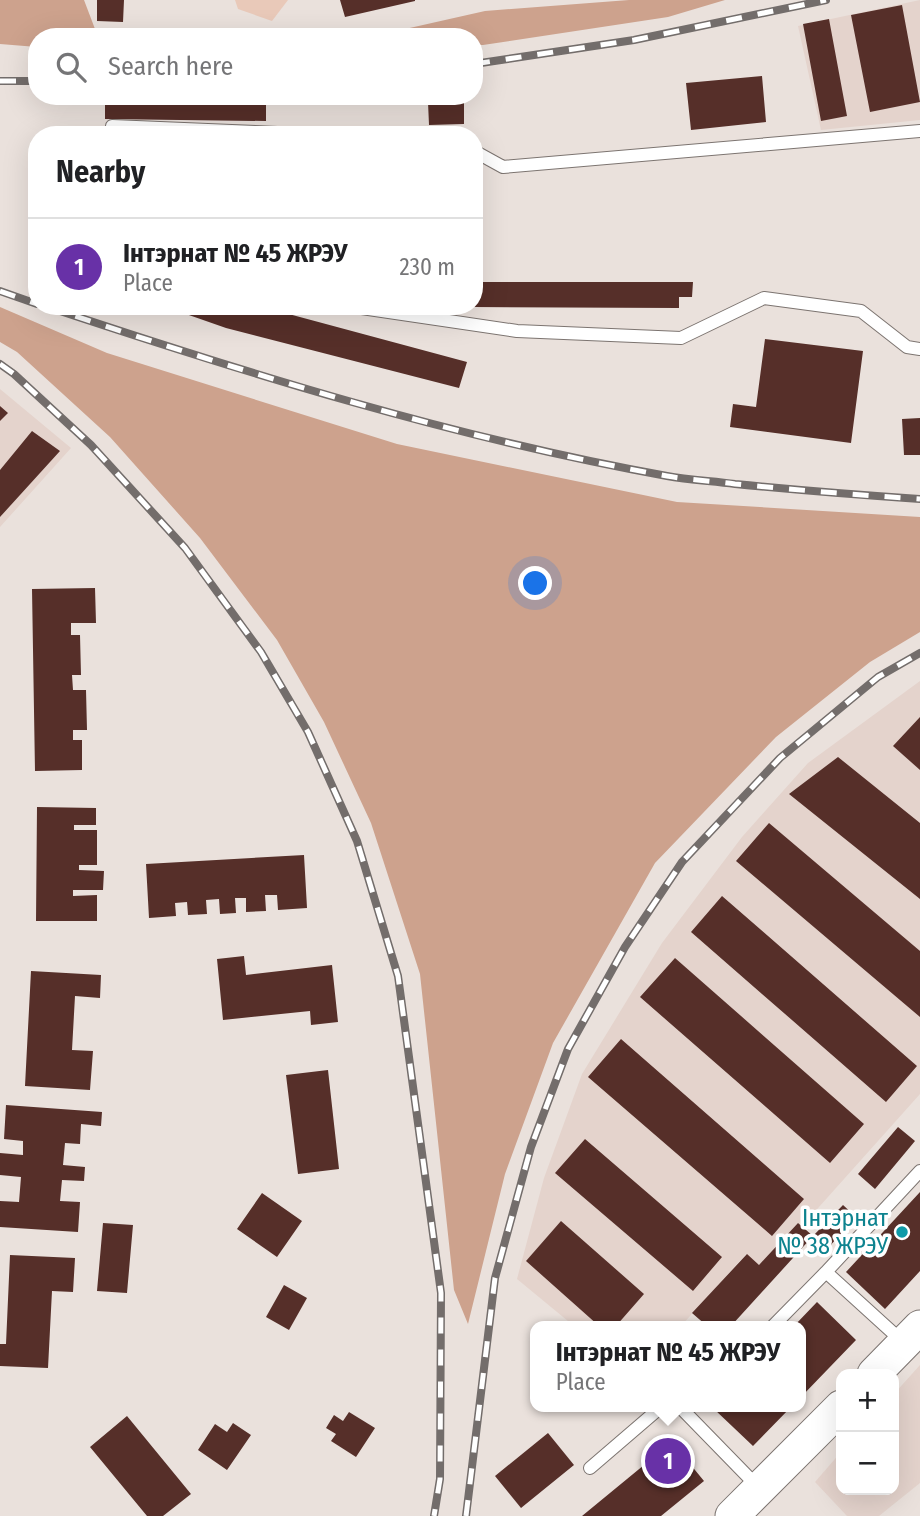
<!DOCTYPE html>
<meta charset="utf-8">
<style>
body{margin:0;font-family:"Fira Sans Condensed",sans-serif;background:#f2f2f2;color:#202124}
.controls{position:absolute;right:21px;bottom:21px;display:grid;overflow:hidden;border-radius:14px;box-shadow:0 7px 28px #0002}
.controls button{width:63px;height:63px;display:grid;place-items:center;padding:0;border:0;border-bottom:2px solid #e0e0e0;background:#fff;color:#202124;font:35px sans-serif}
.you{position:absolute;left:536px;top:584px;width:24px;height:24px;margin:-18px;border:5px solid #fff;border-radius:50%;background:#1a73e8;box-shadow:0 0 0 10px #1a73e833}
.badge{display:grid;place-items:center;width:46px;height:46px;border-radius:50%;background:#6831a7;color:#fff;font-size:23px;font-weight:700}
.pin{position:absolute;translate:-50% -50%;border:4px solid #fff;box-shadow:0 2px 7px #0006}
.popup{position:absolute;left:530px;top:1321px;width:276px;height:91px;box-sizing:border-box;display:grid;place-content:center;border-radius:14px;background:#fff;filter:drop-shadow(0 2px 5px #0005);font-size:23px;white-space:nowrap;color:#757577}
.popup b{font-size:26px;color:#202124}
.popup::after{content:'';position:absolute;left:50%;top:100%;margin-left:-14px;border:14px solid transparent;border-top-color:#fff}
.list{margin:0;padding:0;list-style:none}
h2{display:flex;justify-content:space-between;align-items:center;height:91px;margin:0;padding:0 28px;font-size:30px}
h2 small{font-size:23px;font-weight:400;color:#757577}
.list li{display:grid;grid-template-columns:46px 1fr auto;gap:21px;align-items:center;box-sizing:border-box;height:98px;padding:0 28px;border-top:2px solid #e0e0e0}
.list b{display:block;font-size:26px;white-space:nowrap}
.list p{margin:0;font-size:23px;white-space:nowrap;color:#757577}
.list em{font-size:23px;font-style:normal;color:#757577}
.icon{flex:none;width:38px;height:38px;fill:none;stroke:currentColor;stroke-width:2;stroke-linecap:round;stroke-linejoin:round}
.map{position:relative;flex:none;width:920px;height:1516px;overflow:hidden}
.search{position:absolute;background:#fff;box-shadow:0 7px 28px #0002;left:28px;top:28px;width:455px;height:77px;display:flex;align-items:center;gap:18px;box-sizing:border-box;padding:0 24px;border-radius:28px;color:#757577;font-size:26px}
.panel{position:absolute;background:#fff;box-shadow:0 7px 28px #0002;left:28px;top:126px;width:455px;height:189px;border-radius:28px}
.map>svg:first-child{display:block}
</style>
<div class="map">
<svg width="920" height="1516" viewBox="0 0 920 1516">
<rect width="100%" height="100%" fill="#eae1dc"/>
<!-- built -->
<path fill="#e4d3cc" d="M920,0v120l-99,10 -23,-104z
M0,389l71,59 -71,79z
M920,681v413l-118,132 -4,-3 -39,42 -13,-11 -65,72h-107l-57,-47 27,-101 38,-104 80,-131 80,-106 66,-74z
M920,1365v118l-41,33h-32l-32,-34 26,-30v38h53v-96z"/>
<!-- green -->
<path fill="#e9c9b9" d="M235,0h53l-16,21 -34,-12z"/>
<!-- forest -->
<path fill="#cda28d" d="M0,0h84l11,29 111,7 177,-2 102,-23 144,-11h96l-57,17 -185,28h-9v-8h-437v10l-37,-3z
M0,307l107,46 290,91 280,58 243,15v115l-50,30 -94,75 -121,126 -102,180 -48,131 -37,150 -14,-34 -34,-316 -49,-151 -47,-101 -47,-82 -77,-102 -90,-101 -93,-85 -17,-10z"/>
<!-- building -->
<path fill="#562f29" d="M97,0h27l-1,22 -26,-1z
M340,0h75v1l-70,16z
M902,5l18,97 -50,10 -19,-97z
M829,19l18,97 -26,5 -18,-97z
M762,76l4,46 -75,8 -5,-47z
M441,96h23v28l-35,1 -1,-23h13z
M266,97v24l-161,-2v-21z
M474,266l9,1 -2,15h212l-1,15h-13v11l-205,-1z
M259,306l208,56 -8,26 -233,-60 -60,-21z
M765,339l98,12 -12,92 -121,-16 3,-23 23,3z
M0,406l8,7 -8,8z
M920,418v37h-16l-2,-36z
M32,431l28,20 -60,66v-47z
M95,588l1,35h-25v12h9l1,40h-9l1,15h13l1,40h-14v10h9v30l-47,1 -3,-182z
M920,717v53l-27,-24z
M838,757l82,66v76l-131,-105z
M37,807l59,1v17h-22v5h23v35h-18v5l25,1 -1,19h-30v6l24,-1v26h-61z
M769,823l151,128v66l-184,-156z
M304,855l3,53 -29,2 -1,-15h-12l1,16 -20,1v-14h-11l1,15 -16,1 -1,-15 -13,1 1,14 -19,1 -1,-13 -12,1 1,13 -27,2 -3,-54z
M722,896l195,170 -31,36 -195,-170z
M244,956l2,19 86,-10 6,57 -27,3 -1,-14 -87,9 -6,-61z
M675,958l189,166 -34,39 -190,-166z
M31,971l70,4 -1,23 -25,-2 -3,54 21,1 -3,39 -65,-4z
M621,1039l183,160 -32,37 -184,-159z
M328,1070l11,99 -41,5 -12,-99z
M6,1105l96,7 -1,14 -20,-2 -1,20 -15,-1 -2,22 22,2 -1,14 -22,-1 -2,21 20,1 -2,30 -78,-5v-26l19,1 2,-25 -21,-2v-22l23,2v-14l-19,-2z
M898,1127l17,14 -40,48 -17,-15z
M585,1139l137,118 -29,34 -138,-118z
M920,1192v79l-35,38 -39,-37z
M262,1193l40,28 -25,36 -40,-28z
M843,1205l13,12 -28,31 -15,-12z
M561,1221l83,73 -28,32h-17l-73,-65z
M103,1223l30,2 -6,68 -30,-2z
M798,1223l15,13 -82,90h-24l-15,-13 55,-59 12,11z
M10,1255l65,3 -2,34 -21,-1 -4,77 -48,-2v-22h6z
M284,1285l23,13 -18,32 -23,-13z
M817,1302l39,38 -55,57v-71h-7z
M717,1407h74l-38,39 -39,-37z
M349,1412l26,16 -19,29 -25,-16 5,-7 -10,-6 8,-13 9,6z
M127,1416l64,78 -28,22h-16l-57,-69z
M233,1423l18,12 -24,35 -29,-20 17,-26 12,8z
M548,1433l26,32 -53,43 -26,-32z
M672,1442l32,39 -43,35h-79z"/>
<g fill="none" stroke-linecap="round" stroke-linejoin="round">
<defs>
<path id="lane" d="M112,126l212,9
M474,151l29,16 417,-36
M348,306l169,25 164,7 83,-40 97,13 46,36 13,2
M773,1326l53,-54
M903,1342l-77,-70 94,-101
M680,1407l78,80
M590,1468l71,-61"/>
<path id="secondary" d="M874,1374l46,-47
M732,1516l109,-109"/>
</defs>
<!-- lane casing -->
<use href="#lane" stroke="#7c7470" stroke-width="14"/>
<!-- secondary casing -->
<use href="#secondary" stroke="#7c7470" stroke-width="35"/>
<!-- lane -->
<use href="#lane" stroke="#fff" stroke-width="12"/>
<!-- secondary -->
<use href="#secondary" stroke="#fff" stroke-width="33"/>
<defs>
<path id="rail" d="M474,64l160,-24 192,-40
M0,81h37
M0,291l37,13
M45,306c204,68 410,132 622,170 22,4 46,5 68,8 62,6 123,11 185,15
M0,364l14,10 77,71 94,103 76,104 47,80 49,109 41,135 43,317 -1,186 -6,37
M466,1516l29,-238 36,-131 37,-98 57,-102 57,-85 98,-104 98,-81 42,-24"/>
</defs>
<!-- rail casing -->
<use href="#rail" stroke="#736d6b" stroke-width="8"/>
<!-- rail -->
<use href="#rail" stroke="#fff" stroke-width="5" stroke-dasharray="16" stroke-linecap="butt"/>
</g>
<!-- markers -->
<circle fill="#0f9aa8" stroke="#fff" stroke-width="2.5" cx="902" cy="1232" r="7"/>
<g text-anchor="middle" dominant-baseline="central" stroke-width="7" stroke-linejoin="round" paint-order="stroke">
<!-- culture labels -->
<g font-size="24" fill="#0d838f" stroke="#fff" text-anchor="end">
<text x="888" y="1218">Інтэрнат<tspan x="888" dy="28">№ 38 ЖРЭУ</tspan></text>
</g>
</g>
</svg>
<div class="controls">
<button>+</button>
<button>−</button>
</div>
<div class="you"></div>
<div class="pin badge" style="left:668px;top:1461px">1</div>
<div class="popup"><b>Інтэрнат № 45 ЖРЭУ</b>Place</div>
<div class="search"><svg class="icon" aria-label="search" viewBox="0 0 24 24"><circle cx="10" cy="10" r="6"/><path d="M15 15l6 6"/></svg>Search here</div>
<section class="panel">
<h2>Nearby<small></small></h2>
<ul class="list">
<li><span class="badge">1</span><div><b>Інтэрнат № 45 ЖРЭУ</b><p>Place</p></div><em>230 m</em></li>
</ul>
</section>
</div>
